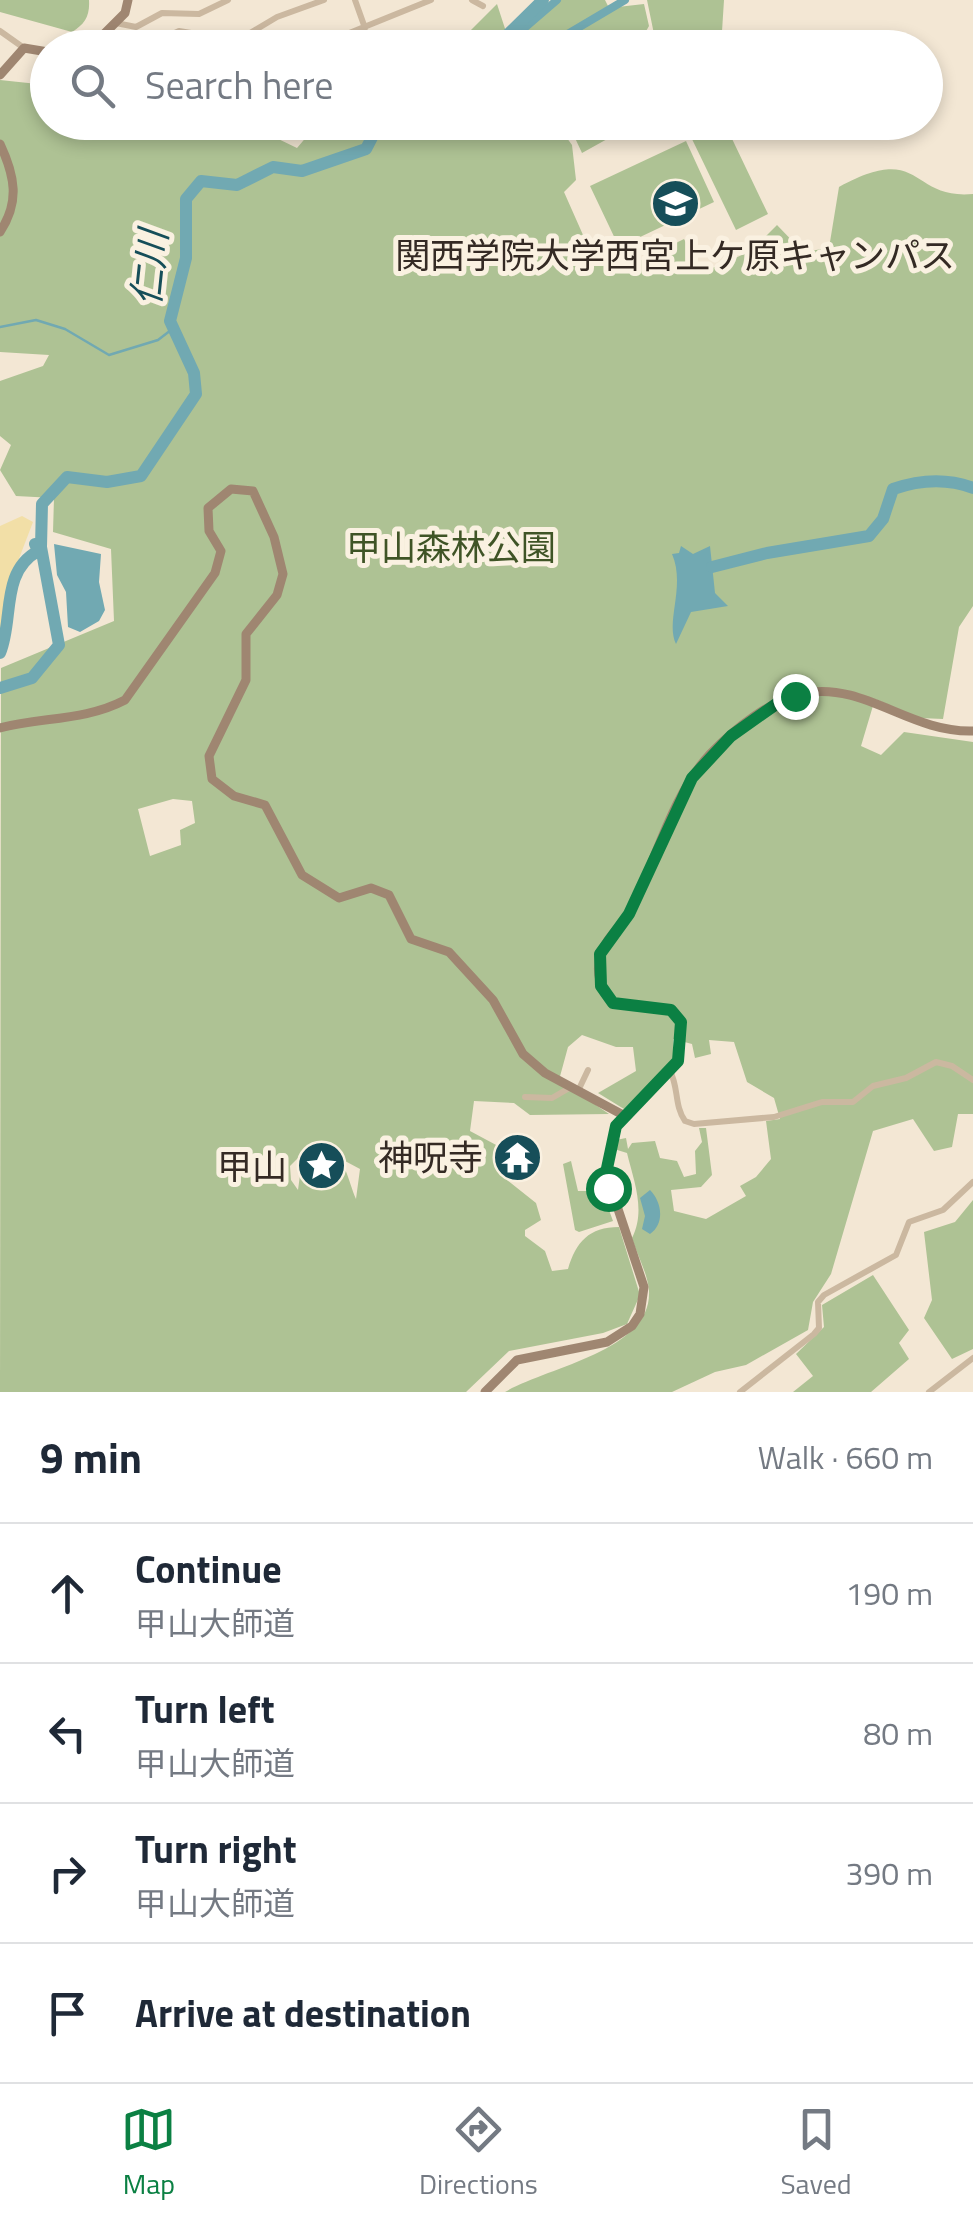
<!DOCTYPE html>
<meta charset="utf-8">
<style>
body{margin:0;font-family:"Titillium Web","Noto Sans JP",sans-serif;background:#f6f6f7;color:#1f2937}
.stop{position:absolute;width:30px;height:30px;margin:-22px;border:8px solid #0b8043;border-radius:50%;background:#fff}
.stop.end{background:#0b8043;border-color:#fff;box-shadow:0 2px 10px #0008}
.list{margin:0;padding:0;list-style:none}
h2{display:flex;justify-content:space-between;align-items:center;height:130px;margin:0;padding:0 40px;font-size:42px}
h2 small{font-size:32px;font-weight:400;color:#747a83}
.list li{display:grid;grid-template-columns:65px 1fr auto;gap:30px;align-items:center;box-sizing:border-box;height:140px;padding:0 40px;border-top:2px solid #e0e1e3}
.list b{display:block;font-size:38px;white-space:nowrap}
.list p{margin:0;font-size:32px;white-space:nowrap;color:#747a83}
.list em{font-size:32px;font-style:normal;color:#747a83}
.icon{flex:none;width:55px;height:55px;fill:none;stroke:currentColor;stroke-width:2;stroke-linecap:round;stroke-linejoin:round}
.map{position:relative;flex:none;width:973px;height:1392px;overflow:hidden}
.search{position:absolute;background:#fff;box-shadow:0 5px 15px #0003;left:30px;right:30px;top:30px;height:110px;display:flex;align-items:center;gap:25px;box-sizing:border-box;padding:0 35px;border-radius:55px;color:#747a83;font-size:38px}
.sheet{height:690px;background:#fff}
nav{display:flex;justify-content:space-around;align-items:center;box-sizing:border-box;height:140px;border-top:2px solid #e0e1e3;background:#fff;font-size:28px;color:#747a83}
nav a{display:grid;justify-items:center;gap:5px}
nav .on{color:#0b8043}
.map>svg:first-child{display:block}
</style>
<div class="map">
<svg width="973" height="1392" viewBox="0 0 973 1392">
<rect width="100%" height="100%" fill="#f3e7d4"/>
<!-- green -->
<path fill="#aec294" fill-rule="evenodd" d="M0,0h89c1,16 -4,24 -17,32l-72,-20z
M561,0h44l4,8 35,-4 5,22 -12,21h-121l-3,-6z
M647,0h77l-3,47h-74l7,-13z
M497,4l14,43h-84l31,-4z
M0,80l47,5 1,37 197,1 52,25 17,-20 -5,-5h247l16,22 4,35 -12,12 31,70 28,7 61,-30 14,26 12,4 41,-18 26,-26 26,27 26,-4 10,-61c84,-46 70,13 134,7v412l-14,21 -16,92 -23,-1 -45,-19 -14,47 20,9 23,-23 69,10v372h-15l-6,33 -18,4 -21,-32 -40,12 -42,143 -18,28 -5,28 -62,35 -31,7 -43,20h-167c42,-25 147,-41 144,-101 -1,-17 -12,-36 -17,-53 14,-28 2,-56 -5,-85l-13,-4 2,-9 10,-2 2,11 4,-6 23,-2 5,17 17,3 7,16 12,-3 -1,-23 7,-9 -3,-14h7l6,47 -11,12 -30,3 3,21 32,8 40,-23 -6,-10 16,-9 15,-18 -5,-38 14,-2 -6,-21 -27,-16 -13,-40 -25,-2 2,14 -16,4 -3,-14 -19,-5v21l-49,49 -26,-16 38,-22 -3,-24h-17l-34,-12 -14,12 -9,33 50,34 -79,1 -16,-12 -40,-2 -4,30 28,15 9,34 29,23 5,17 -16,10v6l20,15 7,20 16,-2c8,-27 21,-42 51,-42l21,68 -13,29 -24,9 -94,18 -43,41h-466l1,-724 113,-47 -3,-72 -58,-17 1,-34 -38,-2 -16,-26 11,-25 -11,-9v-55l43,-15 6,-11 -49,-3zM173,799l19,2 3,22 -15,7 1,15 -31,11 -12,-47zM326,1144l11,3 8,14 15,8 -4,30c-8,-18 -10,-42 -31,-52l-23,13 -4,30 -7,-10 -1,-14 19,-19z
M724,122l44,92 -32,16 -45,-93z
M568,123h68l-54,30z
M686,141l28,61 -95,45 -29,-61z
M571,1161l7,30h24l11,30 -34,11 -4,-2 -12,-66z
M973,1200v149l-21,10 -28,-41 8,-18 -8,-68 31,-10z
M873,1275l36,55 -10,13 10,16 -38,33h-78l20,-16 -17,-22 28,-27 -2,-22z"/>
<!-- sand -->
<path fill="#f2dfa7" d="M22,516l11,6 -26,68 -7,46v-110z"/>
<!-- water -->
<path fill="#71a9b2" d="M54,544l47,10 -2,28 6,28 -6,11 -19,11 -12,-5 -2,-35 -9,-17z
M681,546l12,8 17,-8 5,47 13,13 -37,6 -15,32c-11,-22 10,-58 -4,-90l7,-1z
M650,1190c12,12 15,34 0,44l-8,-5 3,-13 -5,-18z"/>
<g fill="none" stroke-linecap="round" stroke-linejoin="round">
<!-- stream -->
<path stroke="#71a9b2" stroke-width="2.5" d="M0,327l36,-7 29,9 44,26 49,-15 13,-10"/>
<!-- canal -->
<path stroke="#71a9b2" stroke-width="8" d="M506,44l51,-44
M544,48l81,-48"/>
<!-- river -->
<path stroke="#71a9b2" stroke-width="12" d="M494,48l49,-48
M712,567l55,-14 102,-17 14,-17 10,-30c26,-9 54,-11 80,-1
M0,653c14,-33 0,-81 38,-102l-3,-7
M0,688l32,-10 27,-33 -18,-98 1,-43 25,-27 40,5 34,-6 55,-82 -2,-21 -24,-52 16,-63v-59l15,-18 36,4 36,-18 29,4 64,-22 14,-27"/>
<!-- street -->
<path stroke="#cbb8a0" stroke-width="6" d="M355,0l10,28
M472,0l11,6
M116,23l20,4 26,-14 37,1 29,-14
M0,31l24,17
M143,48l36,-17 24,4 7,13
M225,48l52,-31 47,-17
M271,48l5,-5 56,-3 99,-40
M670,1071c9,17 4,34 15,50l9,3 80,-7 48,-15h31l20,-16 33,-8 30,-16 16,4 21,14
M578,1091l10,-21
M525,1097l27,1 19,-11
M740,1392l74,-58 5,-6 -1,-26 6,-7 72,-40 13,-33 34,-12 30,-28
M929,1392l44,-34"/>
<!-- secondary -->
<path stroke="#9f8671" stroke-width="9" d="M90,48l35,-35 3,-13
M0,75l24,-27 24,4
M0,144c15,32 20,58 0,88
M0,728c41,-11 85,-7 125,-28l90,-127 6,-22 -12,-20 -1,-23 23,-19 22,2 21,46 9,37 -6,21 -31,39v46l-37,76 3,23 22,17 31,9 37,70 37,23 32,-10 18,7 22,44 38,13 44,48 30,54 22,19 80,43
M485,1392l32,-32 90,-18 25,-16 8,-12 4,-27 -38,-114 11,-47 60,-65 4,-39 -10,-12 -58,-7c-13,-11 -18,-33 -12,-49 5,-17 22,-29 30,-44 25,-50 41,-115 79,-156 24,-25 61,-55 95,-61 60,-11 105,40 168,38"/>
</g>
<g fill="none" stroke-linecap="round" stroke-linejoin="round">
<!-- route -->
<path stroke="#0b8043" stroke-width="12" d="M608,1188l-2,-15 10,-47 62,-65 3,-39 -10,-12 -58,-7 -12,-17 -1,-32 29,-40 63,-136 39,-42 51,-36 13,-4"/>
</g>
<!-- icons -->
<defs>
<symbol id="university-disc" viewBox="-11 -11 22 22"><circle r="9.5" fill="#164e59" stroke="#faf1e1"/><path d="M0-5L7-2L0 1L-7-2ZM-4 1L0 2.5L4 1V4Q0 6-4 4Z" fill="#fff"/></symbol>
<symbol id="temple-disc" viewBox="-11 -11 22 22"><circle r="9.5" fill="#164e59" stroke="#faf1e1"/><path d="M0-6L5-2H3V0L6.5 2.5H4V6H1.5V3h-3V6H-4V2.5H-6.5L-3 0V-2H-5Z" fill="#fff"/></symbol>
<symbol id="sight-disc" viewBox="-11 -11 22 22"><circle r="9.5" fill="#164e59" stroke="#faf1e1"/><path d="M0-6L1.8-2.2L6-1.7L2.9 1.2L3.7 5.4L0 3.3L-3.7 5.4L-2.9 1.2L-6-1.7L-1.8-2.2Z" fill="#fff"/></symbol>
</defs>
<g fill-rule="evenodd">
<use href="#university-disc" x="648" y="176" width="55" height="55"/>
<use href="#temple-disc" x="490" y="1130" width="55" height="55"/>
<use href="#sight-disc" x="294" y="1138" width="55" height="55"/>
</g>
<g text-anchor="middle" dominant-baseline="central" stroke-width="10" stroke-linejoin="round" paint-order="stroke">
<!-- poi labels -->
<g font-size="35" fill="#342a24" stroke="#faf1e1" text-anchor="end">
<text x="675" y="255" text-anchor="middle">関西学院大学西宮上ケ原キャンパス</text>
<text x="483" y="1157">神呪寺</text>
<text x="287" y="1166">甲山</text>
</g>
<!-- park labels -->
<g font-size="35" fill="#3f5426" stroke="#faf1e1">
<text x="451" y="547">甲山森林公園</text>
</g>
<!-- water labels -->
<g font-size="38" font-style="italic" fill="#164e59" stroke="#faf1e1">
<text transform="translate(149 268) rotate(-84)">仁川</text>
</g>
</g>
</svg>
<div class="stop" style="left:608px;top:1188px"></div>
<div class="stop end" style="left:795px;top:696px"></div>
<div class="search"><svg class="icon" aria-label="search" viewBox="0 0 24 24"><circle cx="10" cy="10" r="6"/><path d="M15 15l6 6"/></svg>Search here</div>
</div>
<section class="sheet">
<h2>9 min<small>Walk · 660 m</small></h2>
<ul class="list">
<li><svg class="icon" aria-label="ahead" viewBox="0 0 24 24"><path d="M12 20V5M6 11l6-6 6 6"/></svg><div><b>Continue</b><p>甲山大師道</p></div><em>190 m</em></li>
<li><svg class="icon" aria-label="left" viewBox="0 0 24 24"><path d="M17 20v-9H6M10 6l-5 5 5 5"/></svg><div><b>Turn left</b><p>甲山大師道</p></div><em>80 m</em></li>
<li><svg class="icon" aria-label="right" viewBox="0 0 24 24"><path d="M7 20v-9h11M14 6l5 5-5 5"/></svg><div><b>Turn right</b><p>甲山大師道</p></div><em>390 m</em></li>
<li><svg class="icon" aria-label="arrive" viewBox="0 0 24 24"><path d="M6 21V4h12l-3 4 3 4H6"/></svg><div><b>Arrive at destination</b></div></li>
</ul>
</section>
<nav>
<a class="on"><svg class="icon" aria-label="map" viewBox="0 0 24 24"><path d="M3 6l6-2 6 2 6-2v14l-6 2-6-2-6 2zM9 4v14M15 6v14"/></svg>Map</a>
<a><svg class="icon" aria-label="directions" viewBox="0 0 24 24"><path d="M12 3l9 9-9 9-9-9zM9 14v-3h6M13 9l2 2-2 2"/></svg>Directions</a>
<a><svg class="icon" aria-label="saved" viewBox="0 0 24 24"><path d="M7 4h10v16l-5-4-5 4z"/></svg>Saved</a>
</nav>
